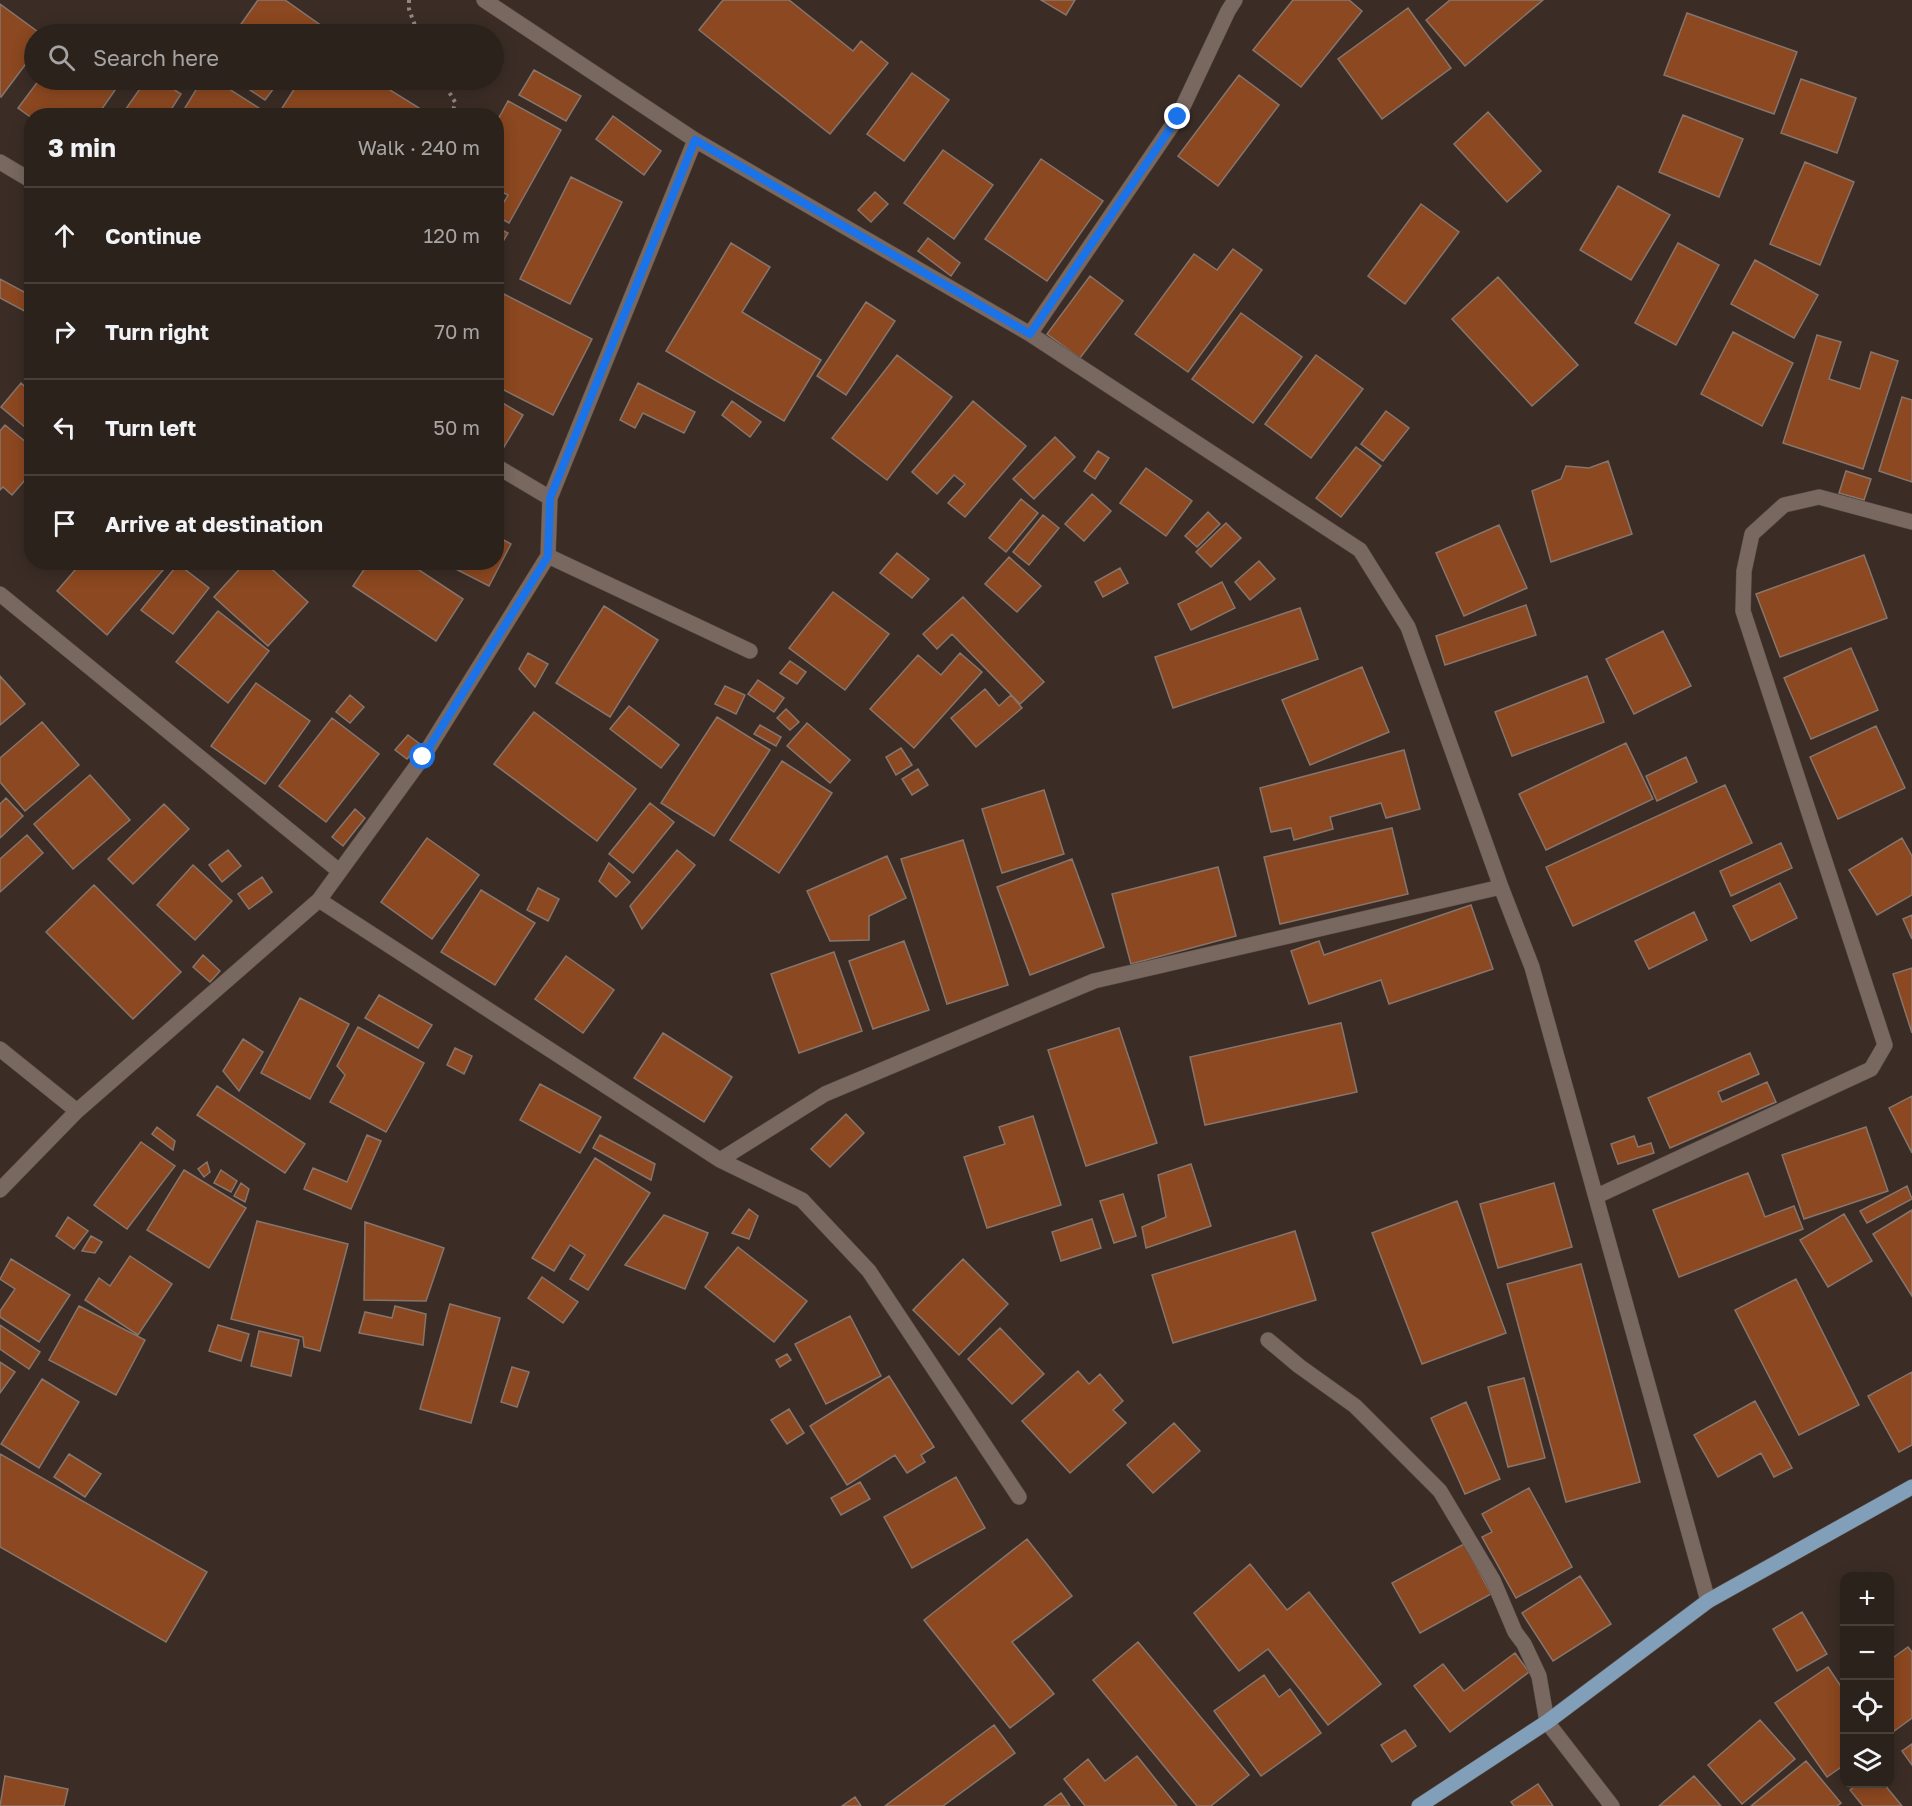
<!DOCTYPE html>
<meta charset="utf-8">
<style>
body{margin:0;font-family:"Golos Text",sans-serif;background:#342a25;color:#f1f3f6}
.controls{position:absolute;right:18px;bottom:18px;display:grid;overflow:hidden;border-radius:12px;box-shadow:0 3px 15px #0003}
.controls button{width:54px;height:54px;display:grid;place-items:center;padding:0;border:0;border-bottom:2px solid #483f3b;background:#2c221c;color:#f1f3f6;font:30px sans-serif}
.stop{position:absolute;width:18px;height:18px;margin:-14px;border:4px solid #1a73e8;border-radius:50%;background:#fff}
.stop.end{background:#1a73e8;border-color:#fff;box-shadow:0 2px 6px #0008}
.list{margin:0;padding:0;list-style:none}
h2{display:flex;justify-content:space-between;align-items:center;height:78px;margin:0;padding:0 24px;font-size:26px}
h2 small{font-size:20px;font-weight:400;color:#a6a4a3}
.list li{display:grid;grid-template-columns:39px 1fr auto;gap:18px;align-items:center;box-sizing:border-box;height:96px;padding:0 24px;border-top:2px solid #483f3b}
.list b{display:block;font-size:22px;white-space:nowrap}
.list em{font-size:20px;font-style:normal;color:#a6a4a3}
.icon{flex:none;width:33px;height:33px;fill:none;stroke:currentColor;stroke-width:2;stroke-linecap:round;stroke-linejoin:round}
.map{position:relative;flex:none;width:1912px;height:1806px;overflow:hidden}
.search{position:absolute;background:#2c221c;box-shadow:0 3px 15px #0003;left:24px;top:24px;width:480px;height:66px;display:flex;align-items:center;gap:15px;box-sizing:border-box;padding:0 21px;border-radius:33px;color:#a6a4a3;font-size:22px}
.panel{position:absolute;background:#2c221c;box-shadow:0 3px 15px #0003;left:24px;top:108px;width:480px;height:462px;border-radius:24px}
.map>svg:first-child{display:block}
</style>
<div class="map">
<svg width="1912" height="1806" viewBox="0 0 1912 1806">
<rect width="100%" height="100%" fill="#3b2d26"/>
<!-- building -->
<path fill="#8c4820" stroke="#86756d" stroke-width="1.5" d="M258,0h27l34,24 -7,10h-78z
M723,0h66l64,51 8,-10 27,22 -58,71 -131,-104z
M1041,0h34l-9,15z
M1293,0h56l13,11 -61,76 -48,-37z
M1450,0h93l-78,66 -39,-46z
M0,4l41,30h-7v19l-33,44 -1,-1z
M1408,8l43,60 -69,51 -44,-60z
M1687,13l110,39 -23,62 -110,-39z
M534,70l47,26 -15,25 -47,-26z
M912,73l37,27 -45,61 -37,-27z
M1239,75l40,30 -61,81 -40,-30z
M1801,79l55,19 -19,55 -56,-20z
M39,80h76l5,3 -23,33h-65v2l-14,-10z
M146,80h13l22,14 -14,22h-46z
M202,80h13l47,30 -3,6h-79z
M235,80h45l-15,20z
M300,80h74l50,31 -2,5h-145z
M508,101l53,29 -52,93 -13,-7 12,-21 -12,-6v-66z
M1488,112l53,59 -34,31 -53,-58z
M1683,115l60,24 -24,58 -60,-25z
M613,116l48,35 -17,24 -48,-36z
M943,150l50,35 -39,54 -50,-36z
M1041,159l62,42 -56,80 -62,-42z
M1805,162l49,20 -34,83 -50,-21z
M571,177l51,25 -52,102 -50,-25z
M1618,186l52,29 -39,65 -51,-30z
M875,192l13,12 -17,18 -13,-12z
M1421,204l38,28 -54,72 -37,-28z
M496,227l12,6 -12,20z
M928,238l32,25 -9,13 -33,-25z
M731,243l39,24 -28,45 79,48 -37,61 -118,-70z
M1678,243l41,22 -43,80 -41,-22z
M1233,249l29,21 -74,102 -53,-38 59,-80 23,16z
M1755,260l63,35 -24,43 -63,-34z
M1090,276l33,25 -43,57 -33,-24z
M1498,277l80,88 -46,41 -80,-87z
M32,278v37l-32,-17v-19l24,13z
M496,290l96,49 -39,76 -57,-29v-47l4,-7 -4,-1z
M866,302l29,19 -49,74 -29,-19z
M1241,313l61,44 -49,66 -61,-44z
M1733,332l60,31 -31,63 -61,-32z
M1817,335l24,7 -12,37 31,10 11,-37 27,9 -35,108 -80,-26z
M897,355l55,42 -65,83 -55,-42z
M1316,355l47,34 -52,69 -46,-34z
M21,383l11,10v40l-31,-26z
M638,383l57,29 -11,21 -41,-20 -8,15 -15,-8z
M1902,397l10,3v82l-33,-11z
M496,399l27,16 -22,37 -5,-3z
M732,401l29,21 -11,15 -28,-22z
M973,401l53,45 -61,71 -17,-14 17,-19 -11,-9 -17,19 -25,-22z
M1386,411l23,17 -26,33 -22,-17z
M5,425l27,22v25l-20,23 -9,-8 -3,3v-59z
M1055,437l20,20 -41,42 -21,-20z
M1356,447l25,19 -40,51 -25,-19z
M1098,451l11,7 -14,21 -11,-8z
M1608,461l24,73 -81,28 -19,-71 29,-12 5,-13 23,2z
M1146,468l46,33 -26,35 -46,-33z
M1846,471l25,8 -7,21 -25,-7z
M1092,494l19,17 -27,30 -19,-17z
M1021,499l17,14 -32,39 -17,-14z
M1208,512l12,12 -23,23 -12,-11z
M1043,515l16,13 -30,37 -16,-13z
M1226,523l15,15 -30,29 -15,-15z
M1499,525l28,63 -63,28 -28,-63z
M496,536l15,8 -22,42 -47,-24h54z
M897,553l32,26 -17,19 -32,-25z
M1864,555l23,63 -107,39 -24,-63z
M1009,557l32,29 -24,26 -32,-28z
M1259,561l16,18 -25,21 -15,-18z
M82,562h88l-63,73 -50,-44z
M246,562h18l44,40 -40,44 -54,-49z
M369,562h38l56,37 -27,42 -83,-55z
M178,564l31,24 -36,46 -32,-24z
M1120,568l8,15 -25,14 -8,-15z
M1222,582l13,26 -44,22 -13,-26z
M833,592l56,42 -44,56 -56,-42z
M963,597l81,85 -24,22 -68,-70 -15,15 -14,-15z
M1526,605l10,30 -91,30 -9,-29z
M604,606l54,34 -48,77 -54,-34z
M1300,608l18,51 -145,49 -18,-51z
M218,611l51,40 -41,52 -52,-41z
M1663,631l28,55 -57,28 -28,-55z
M1851,648l27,62 -67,29 -27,-61z
M528,653l20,11 -13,23 -16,-18z
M960,653l22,19 -68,76 -44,-39 48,-54 23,20z
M790,661l16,11 -9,12 -17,-11z
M1362,667l27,65 -79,33 -28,-65z
M0,676l25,28 -25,21z
M1587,676l17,46 -92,34 -17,-44z
M758,680l26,18 -10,14 -26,-18z
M256,683l54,38 -45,63 -54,-38z
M725,686l20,9 -9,19 -21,-10z
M985,689l14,17 12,-11 11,13 -46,39 -25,-29z
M350,695l14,12 -14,16 -14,-11z
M629,706l50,39 -18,23 -51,-39z
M786,709l13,13 -9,8 -13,-12z
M534,712l102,77 -39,52 -103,-77z
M717,717l53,33 -56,86 -53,-33z
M332,718l47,36 -53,68 -47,-36z
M42,722l37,43 -54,46 -25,-29v-24z
M807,723l43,37 -20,23 -43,-37z
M760,725l21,12 -5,9 -22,-12z
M1876,726l29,62 -67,31 -28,-62z
M408,735l12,9 -13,15 -12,-9z
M1626,743l27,56 -107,51 -27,-56z
M901,748l11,17 -16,10 -10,-18z
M1404,750l16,59 -34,9 -5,-15 -51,14 3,12 -39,11 -3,-12 -20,4 -11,-44z
M1686,757l11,25 -40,19 -11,-25z
M782,761l50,32 -53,80 -49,-33z
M918,769l10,16 -16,10 -10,-16z
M90,775l40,45 -57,49 -39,-45z
M1725,785l27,58 -179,83 -27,-59z
M1044,790l20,64 -62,19 -20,-64z
M6,798l17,18 -23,22v-34z
M650,803l24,19 -41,51 -24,-19z
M164,804l25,25 -56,55 -25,-25z
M355,809l10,9 -22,28 -11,-9z
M1392,828l16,66 -128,30 -16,-67z
M27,835l16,18 -43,39v-33z
M427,838l52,37 -47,64 -51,-37z
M1902,838l10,18v39l-35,20 -28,-45z
M963,840l45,145 -61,19 -46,-145z
M1781,843l11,25 -61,28 -11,-25z
M228,850l13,16 -19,16 -13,-17z
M677,850l18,15 -53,64 -12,-23z
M887,856l19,42 -37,18v24l-39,1 -23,-50z
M1072,859l32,88 -74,28 -33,-88z
M609,863l21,19 -14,15 -17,-16z
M193,865l39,36 -37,39 -38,-35z
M1218,867l18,69 -105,28 -19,-70z
M262,877l10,15 -23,17 -11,-15z
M1780,883l17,35 -46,23 -18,-35z
M94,885l87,87 -48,47 -87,-87z
M538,888l21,11 -11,22 -21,-11z
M481,890l54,33 -40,62 -54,-33z
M1471,905l22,64 -104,35 -8,-24 -72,24 -18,-53 28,-10 5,14z
M1694,912l13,28 -58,29 -14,-28z
M1912,915v24l-9,-20z
M904,941l25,69 -56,19 -24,-68z
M834,952l28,79 -63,22 -28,-79z
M203,955l17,16 -10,11 -17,-15z
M566,956l48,34 -31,43 -48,-34z
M1912,968v65l-19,-59z
M379,995l53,30 -14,23 -53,-30z
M300,998l49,26 -39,75 -49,-26z
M1341,1023l16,69 -152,33 -15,-68z
M358,1027l66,36 -38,69 -56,-30 15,-27 -8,-9z
M1119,1028l38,115 -71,23 -38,-116z
M663,1033l69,44 -28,45 -70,-44z
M243,1039l20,13 -24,39 -16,-20z
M455,1048l17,8 -8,18 -17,-9z
M1750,1053l9,21 -41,18 4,10 45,-20 9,20 -106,46 -22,-50z
M540,1084l61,33 -21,36 -60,-33z
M217,1086l88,58 -20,29 -88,-58z
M1912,1096v57l-23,-45z
M846,1114l18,19 -34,34 -19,-18z
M1033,1116l28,89 -74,23 -23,-71 41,-13 -6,-17z
M157,1127l18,14 -2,9 -21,-16z
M1866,1127l22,64 -84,28 -22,-64z
M367,1135l14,6 -30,68 -47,-20 9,-21 34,14z
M600,1135l55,29 -4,16 -58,-32z
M1634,1136l4,11 13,-4 3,10 -36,11 -7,-20z
M141,1142l34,24 -48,63 -33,-24z
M595,1158l55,35 -62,97 -18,-11 15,-24 -15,-10 -16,26 -22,-13z
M207,1162l3,10 -6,5 -6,-8z
M1191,1164l20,62 -65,22 -4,-21 24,-10 -8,-42z
M184,1170l62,38 -37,60 -62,-38z
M221,1170l16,11 -6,11 -17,-9z
M1748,1173l17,44 29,-11 9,23 -124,48 -26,-67z
M241,1183l8,6 -4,13 -11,-6z
M1554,1183l18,64 -74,21 -18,-64z
M1907,1186l5,13 -45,24 -7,-12z
M1123,1194l13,42 -22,7 -14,-42z
M1457,1201l49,132 -84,31 -50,-131z
M749,1209l9,7 -9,23 -17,-6z
M1912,1210v86l-39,-62z
M1844,1214l28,47 -44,26 -28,-47z
M664,1215l44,18 -23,56 -60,-24z
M68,1217l20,14 -14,18 -18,-13z
M1092,1219l9,29 -40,13 -9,-29z
M257,1221l91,23 -28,107 -16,-4 -1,-10 -72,-18z
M365,1222l79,26 -18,53 -62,-1z
M1295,1231l21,69 -143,43 -21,-68z
M91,1236l11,6 -7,11 -13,-2z
M738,1247l69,54 -33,41 -69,-55z
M130,1256l42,28 -34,51 -53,-35 14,-22 11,8z
M11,1259l59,36 -31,47 -39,-25v-6l15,-22 -15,-10z
M963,1259l45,45 -49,51 -46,-45z
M1581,1264l59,218 -74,20 -59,-218z
M542,1277l36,25 -15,21 -35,-25z
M1796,1279l63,126 -60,30 -64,-125z
M450,1304l50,14 -29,105 -51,-14z
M79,1306l66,34 -29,55 -67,-35z
M395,1306l31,8 -3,31 -64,-12 6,-21 27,6z
M850,1316l31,60 -55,28 -31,-60z
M0,1325l40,27 -11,17 -29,-20z
M218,1325l31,9 -8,27 -32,-10z
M1000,1328l44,46 -32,30 -44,-45z
M259,1331l40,9 -8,36 -40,-10z
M787,1354l4,6 -11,7 -4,-7z
M0,1362l15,10 -15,21z
M512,1367l17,5 -12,35 -16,-5z
M1078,1371l11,13 11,-10 23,27 -10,9 13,13 -56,50 -48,-52z
M1912,1372v73l-13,7 -31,-56z
M889,1376l45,71 -13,8 4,7 -18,11 -12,-18 -48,30 -37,-59z
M1524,1378l21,80 -37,9 -20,-80z
M42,1379l37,23 -40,66 -38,-24z
M1755,1401l37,67 -18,9 -13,-24 -43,24 -24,-42z
M1466,1402l34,77 -35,15 -34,-76z
M789,1409l15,24 -17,11 -16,-24z
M1174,1423l26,28 -47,42 -26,-28z
M0,1454l207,118 -41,70 -166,-95z
M69,1454l32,20 -16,23 -31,-20z
M956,1477l29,51 -73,40 -28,-51z
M860,1482l10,17 -29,16 -10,-17z
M1529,1488l43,79 -56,31 -34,-61 10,-5 -10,-18z
M1027,1539l45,57 -60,46 42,52 -44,34 -86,-108z
M1464,1544l27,50 -71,39 -28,-50z
M1250,1564l37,46 22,-18 72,92 -53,41 -60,-76 -29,22 -45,-58z
M1580,1576l31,48 -58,37 -31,-48z
M1802,1612l25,42 -30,17 -24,-42z
M1138,1642l111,133 -38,31h-14l-104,-126z
M1908,1647l4,5v66l-22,16v-74z
M1515,1653l14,19 -79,60 -36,-46 29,-22 21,27z
M1828,1667l16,24v74l-17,12 -52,-74z
M1264,1675l15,22 11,-8 31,44 -60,43 -47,-65z
M1760,1720l35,39 -53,45 -34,-39z
M994,1725l21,28 -72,53h-58z
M1405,1730l11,16 -24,16 -11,-17z
M1912,1744v21l-10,-14z
M1137,1756l40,50h-92l-21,-27 24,-20 17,22z
M1806,1761l35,42 -4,3h-86z
M5,1776l63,13 -4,17h-64z
M1694,1776l27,30h-62z
M1538,1784l15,22h-39l-3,-4z
M1859,1784h25l18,22h-39l-13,-16z
M1061,1793l9,13h-26z
M855,1797l6,9h-19z"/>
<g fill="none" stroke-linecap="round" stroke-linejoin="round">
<defs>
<path id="minor" d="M484,0l211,140 335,194 330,216 48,77 93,260 31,80 176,634
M0,162l32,19
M1030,334l148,-217 50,-106 7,-11
M496,466l54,32
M548,556l202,95
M0,594l339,277
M319,900l401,260 82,40 67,71 150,226
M0,1049l77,62
M720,1160l105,-66 269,-113 407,-94
M0,1190l77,-79 242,-211 104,-143 125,-201 2,-58 145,-358
M1597,1196l274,-127 14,-24 -142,-434 1,-40 8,-37 32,-29 35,-8 93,25
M1268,1340l31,26 56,40 85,85 53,89 22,52 9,12 15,32 8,46 65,84"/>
<path id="major" d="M1419,1806l128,-84 161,-121 204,-114"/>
</defs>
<!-- minor casing -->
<use href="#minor" stroke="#574c46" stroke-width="16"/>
<!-- major casing -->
<use href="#major" stroke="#574c46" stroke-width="16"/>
<!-- path -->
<path stroke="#938781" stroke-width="4" stroke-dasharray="3 4.5" stroke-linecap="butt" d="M409,0v9l9,25
M442,80l13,22 -3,14"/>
<!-- minor -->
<use href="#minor" stroke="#786860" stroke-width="15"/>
<!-- major -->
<use href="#major" stroke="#829fb9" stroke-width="15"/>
</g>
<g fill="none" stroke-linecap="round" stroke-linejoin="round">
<!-- route -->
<path stroke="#1a73e8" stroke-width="8" d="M423,757l125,-201 2,-58 145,-358 335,194 148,-217"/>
</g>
</svg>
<div class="controls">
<button>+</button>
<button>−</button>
<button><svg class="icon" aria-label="locate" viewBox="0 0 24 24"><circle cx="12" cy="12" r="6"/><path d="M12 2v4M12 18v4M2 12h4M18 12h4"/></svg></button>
<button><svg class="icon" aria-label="layers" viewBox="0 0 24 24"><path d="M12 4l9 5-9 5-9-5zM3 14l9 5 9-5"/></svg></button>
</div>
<div class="stop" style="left:423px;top:757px"></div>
<div class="stop end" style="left:1178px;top:117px"></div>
<div class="search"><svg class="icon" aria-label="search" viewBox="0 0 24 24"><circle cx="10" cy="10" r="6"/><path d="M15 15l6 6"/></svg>Search here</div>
<section class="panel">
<h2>3 min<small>Walk · 240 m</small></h2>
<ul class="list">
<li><svg class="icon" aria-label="ahead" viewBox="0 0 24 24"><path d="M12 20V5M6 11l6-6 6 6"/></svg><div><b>Continue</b></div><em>120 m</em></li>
<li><svg class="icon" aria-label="right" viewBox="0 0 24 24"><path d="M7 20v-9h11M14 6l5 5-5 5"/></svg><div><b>Turn right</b></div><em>70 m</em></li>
<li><svg class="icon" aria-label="left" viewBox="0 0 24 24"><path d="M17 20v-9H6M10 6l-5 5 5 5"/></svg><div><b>Turn left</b></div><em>50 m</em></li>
<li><svg class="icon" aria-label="arrive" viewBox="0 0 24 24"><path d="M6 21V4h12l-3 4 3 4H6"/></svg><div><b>Arrive at destination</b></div></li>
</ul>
</section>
</div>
